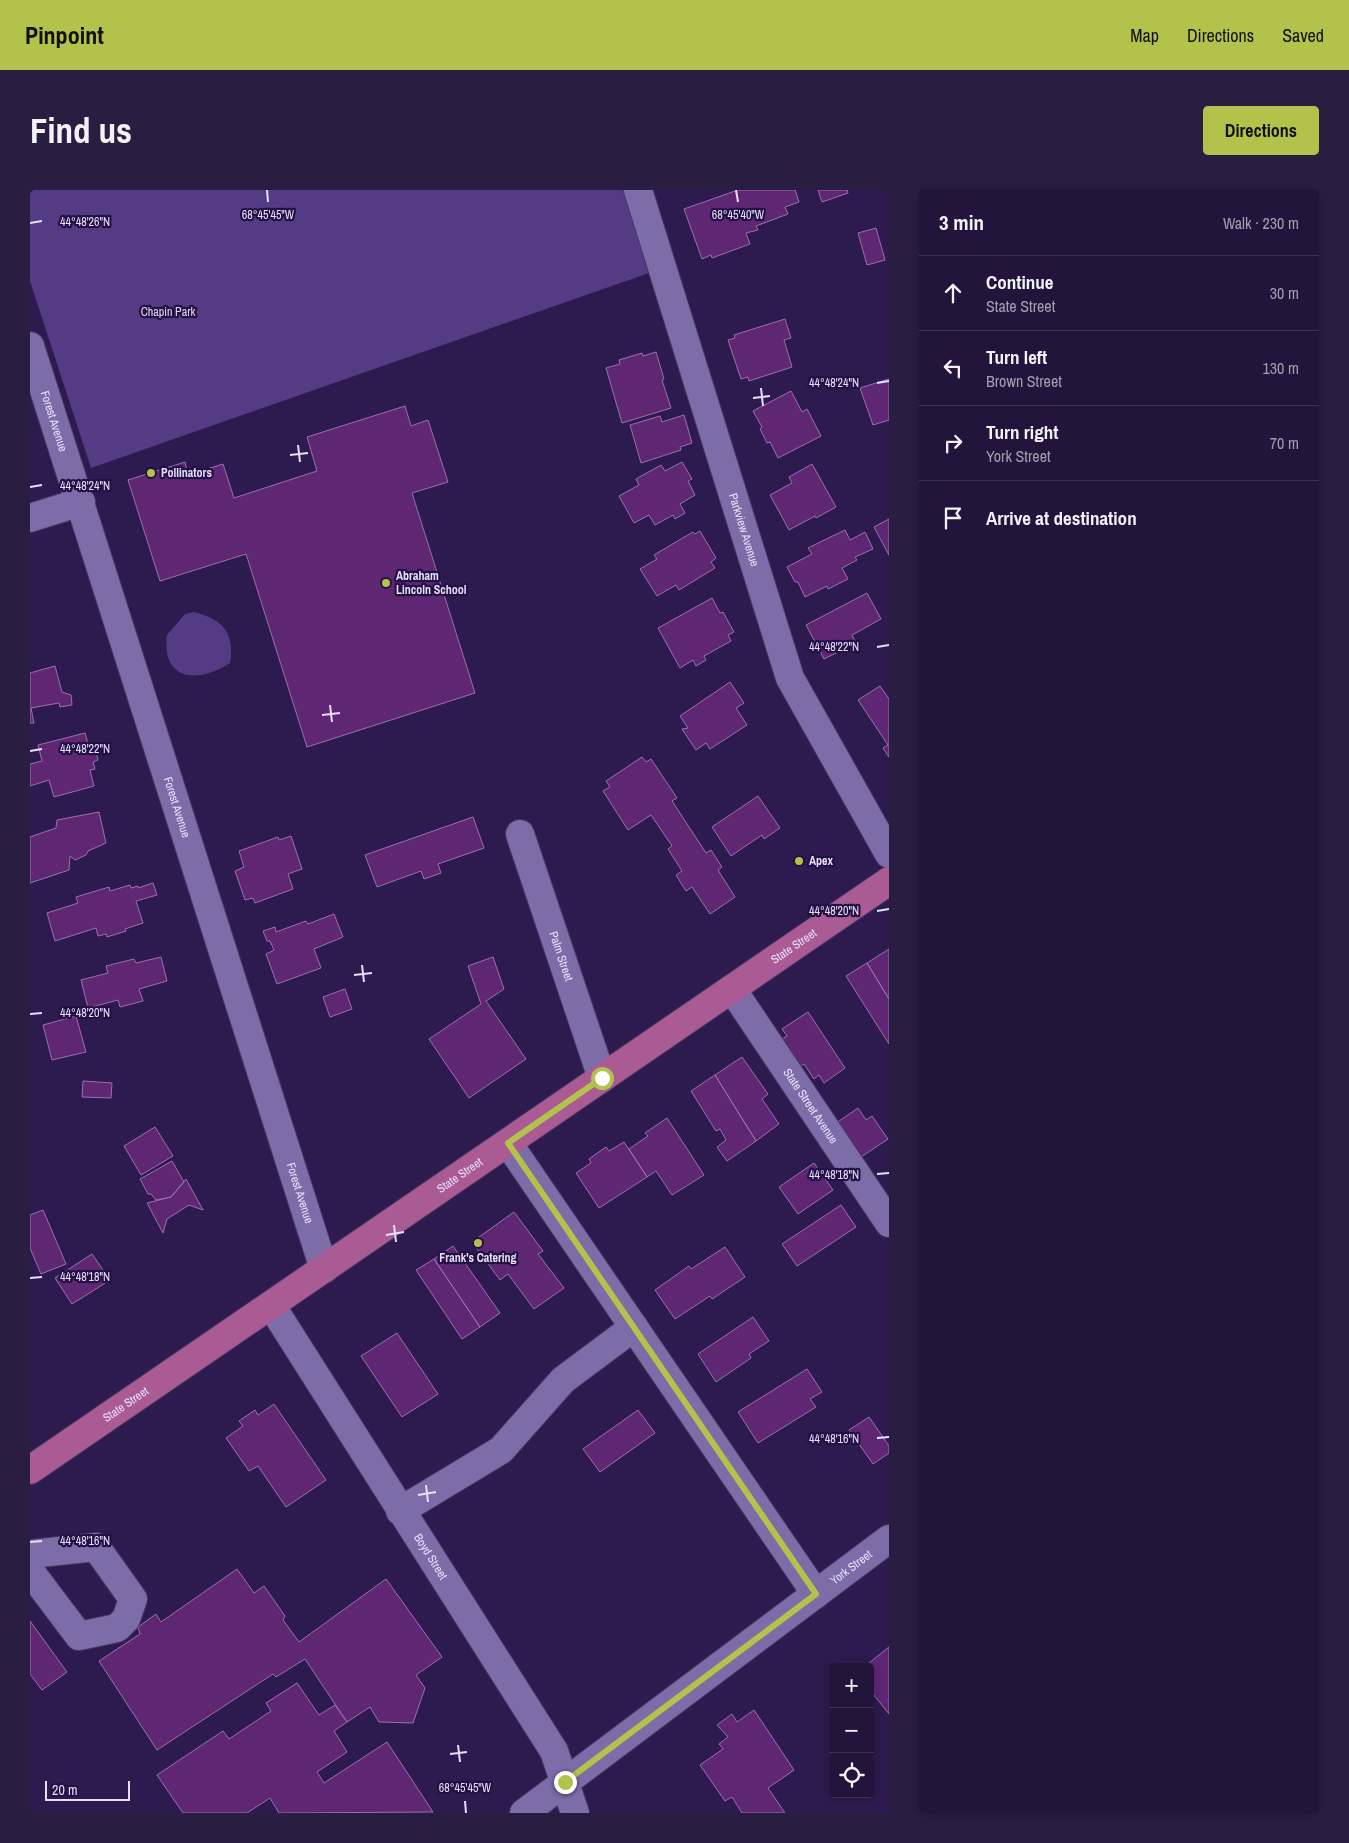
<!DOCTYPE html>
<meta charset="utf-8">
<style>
body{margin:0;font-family:"Archivo Narrow",sans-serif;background:#2a1d42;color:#f1f3f6}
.controls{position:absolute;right:15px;bottom:15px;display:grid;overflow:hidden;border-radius:5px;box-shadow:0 2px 12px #0003}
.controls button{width:45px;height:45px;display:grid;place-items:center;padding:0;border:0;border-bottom:1px solid #3f3355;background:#22143b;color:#f1f3f6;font:25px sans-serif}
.scale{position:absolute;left:15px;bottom:12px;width:85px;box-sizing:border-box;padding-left:5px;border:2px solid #e6e0fb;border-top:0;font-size:14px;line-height:18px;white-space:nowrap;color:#e6e0fb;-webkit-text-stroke:4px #241044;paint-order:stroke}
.stop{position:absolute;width:15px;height:15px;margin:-11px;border:4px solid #b3c24b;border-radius:50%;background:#fff}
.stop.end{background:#b3c24b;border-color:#fff;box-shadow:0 1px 5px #0008}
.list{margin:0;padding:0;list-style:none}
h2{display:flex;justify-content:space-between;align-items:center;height:65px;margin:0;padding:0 20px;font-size:21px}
h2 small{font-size:16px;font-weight:400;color:#a29eaf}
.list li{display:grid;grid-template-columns:32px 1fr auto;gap:15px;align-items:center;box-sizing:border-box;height:75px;padding:0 20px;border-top:1px solid #3f3355}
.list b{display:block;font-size:19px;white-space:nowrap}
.list p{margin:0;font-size:16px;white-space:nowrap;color:#a29eaf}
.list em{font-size:16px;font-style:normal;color:#a29eaf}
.icon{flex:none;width:28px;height:28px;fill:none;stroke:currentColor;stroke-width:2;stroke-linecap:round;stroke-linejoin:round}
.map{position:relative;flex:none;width:859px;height:1623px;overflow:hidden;border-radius:5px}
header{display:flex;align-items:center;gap:30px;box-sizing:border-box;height:70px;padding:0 25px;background:#b3c24b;color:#111}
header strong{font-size:24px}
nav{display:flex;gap:28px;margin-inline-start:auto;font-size:18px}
.intro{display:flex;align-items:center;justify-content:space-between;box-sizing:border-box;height:120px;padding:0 30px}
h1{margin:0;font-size:35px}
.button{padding:12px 22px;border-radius:5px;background:#b3c24b;color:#111;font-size:18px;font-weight:700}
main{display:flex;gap:30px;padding:0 30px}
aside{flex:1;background:#22143b;border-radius:5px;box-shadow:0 2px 12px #0003}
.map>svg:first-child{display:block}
</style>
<header>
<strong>Pinpoint</strong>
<nav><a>Map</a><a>Directions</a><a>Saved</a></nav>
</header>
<div class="intro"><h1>Find us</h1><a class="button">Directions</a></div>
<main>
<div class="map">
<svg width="859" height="1623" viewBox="0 0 859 1623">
<rect width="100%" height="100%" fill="#2d1b4f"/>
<!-- green -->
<path fill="#543c84" d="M0,0h593l26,83 -558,195 -61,-187z
M164,422c28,7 41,20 36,51 -16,11 -48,22 -60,-1 -4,-8 -4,-18 -3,-27l18,-21z"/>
<!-- building -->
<path fill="#5f2674" stroke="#9972a9" d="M708,0h57l4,12 -14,5 3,7 -32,12 2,4 -12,3 4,11 -38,14 -1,-3 -9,4 -18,-50z
M788,0h29l1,3 -26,9z
M846,38l9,32 -18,5 -9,-32z
M755,129l6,19 -7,2 8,27 -43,14 -1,-4 -7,2 -13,-39 7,-2 -1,-3z
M626,162l8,27 -2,1 9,28 -49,15 -16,-55 14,-4 -1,-4 23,-7 1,3z
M859,189v41l-16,5 -13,-37z
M761,201l11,21 5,-3 14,27 -43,22 -8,-16 -3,1 -7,-14 2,-2 -9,-16z
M375,216l6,20 17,-6 20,62 -36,11 63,200 -168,54 -61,-193 -86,27 -32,-101 57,-18 3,13 35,-11 11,34 83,-27 -10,-34z
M654,225l8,28 -12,4 1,3 -40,13 -11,-38 30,-9 2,6z
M652,272l10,17 -4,2 7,14 -15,9 5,9 -10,6 -2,-4 -18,10 -6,-10 -15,8 -15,-27 20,-11 -3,-6 25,-14 4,6z
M782,274l24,43 -20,11 -1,-2 -26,14 -19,-35 22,-12 -3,-6z
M859,329v36l-15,-28z
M815,340l5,10 15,-8 8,17 -18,8 2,3 -15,8 6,11 -20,10 -1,-3 -22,11 -7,-15h-3l-8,-15 25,-13 -4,-6z
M670,341l16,27 -5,4 4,6 -36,22 -3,-5 -19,11 -17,-27 17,-10 -3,-4 39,-23 2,2z
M837,403l14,26 -29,16 4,8 -32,16 -18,-34z
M682,408l8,15 3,-1 11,20 -6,3 3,6 -27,15 2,4 -10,6 -3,-6 -13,8 -22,-40z
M25,476l7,26 9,3 1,10 -12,2 -1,-4 -28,5 3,15h-4v-50z
M700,492l14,21 -8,5 11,17 -37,24 -4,-6 -10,7 -14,-21 6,-1 -8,-12z
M850,496l9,13v58l-6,-9 5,-3 -30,-45z
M55,543l6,21 5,-2 2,8 -5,2 2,7 -5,1 4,16 -40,11 -5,-17 -19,6v-22l12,-3 -4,-16z
M612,567l4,5 5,-3 26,39 -5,3 34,52 5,-3 11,17 -4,3 17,27 -25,17 -18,-27 -6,4 -10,-16 6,-4 -14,-22 4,-3 -21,-31 -23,15 -25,-39 7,-4 -4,-6z
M728,606l22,32 -16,11 -2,-4 -31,21 -19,-29z
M69,622l7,31 -18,8 -2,4 -11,5 -5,-4 -1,14 -39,13v-46l26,-9 1,-8z
M443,627l11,31 -46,16 3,9 -17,6 -3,-8 -44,16 -12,-32z
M261,646l11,33 -14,5 5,15 -38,14 -2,-5 -8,2 -10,-29 9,-4 -5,-16 39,-14 1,3z
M123,693l4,12 -21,6 7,22 -18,6 1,2 -19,6 -1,-3 -8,2 -2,-8 -41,13 -8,-28 31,-10 -2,-6 33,-10 1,4 20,-6 1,3 7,-2v2z
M304,724l9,23 -29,12 7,19 -44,16 -11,-30 8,-4 -4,-9h-3l-4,-10 12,-4 1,5 30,-11 2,3z
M859,759v50l-22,-36z
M131,767l6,24 -28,8 4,12 -23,6 -2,-7 -30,8 -7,-28 27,-7 -2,-7 28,-7 2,4z
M463,767l11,32 -18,12 40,58 -57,39 -40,-59 52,-35 -13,-38z
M837,773l22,36v45l-43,-68z
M315,799l7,20 -22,8 -7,-20z
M778,822l37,56 -21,15 -5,-8 -5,4 -10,-15 -12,7 -18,-27 13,-8 -5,-7z
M46,826l10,36 -34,8 -9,-35z
M712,867l26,37 -6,5 17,25 -23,17 -41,-66z
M685,885l41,66 -29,20 -10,-14 9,-7 -6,-11 -4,2 -25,-40z
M53,891l29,2 -1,15 -29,-1z
M828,918l8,12 6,-4 16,23 -33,22 -23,-35z
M637,928l37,57 -32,20 -16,-24 -9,6 -18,-28 19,-13 -3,-3z
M125,937l18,29 -32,19 -17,-29z
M594,952l23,35 -48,31 -23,-35 15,-10 -2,-4 17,-12 3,4z
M142,971l12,21 -13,15 -15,3 -5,-6h-3l-8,-15z
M784,973l19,27 -35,24 -19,-27z
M156,989l17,31 -14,-5 -22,14 -4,14 -16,-30 24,-6z
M811,1015l15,22 -59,39 -15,-22z
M13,1020l23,54 -25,10 -11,-26v-33z
M484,1022l29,39 -5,3 26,34 -30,21 -26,-35 -8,6 -28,-38z
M423,1056l47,67 -20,14 -46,-68z
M695,1057l20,30 -33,22 -2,-3 -35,23 -20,-29 34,-24 2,3z
M62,1064l18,26 -38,24 -17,-26z
M404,1069l46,68 -18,12 -46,-69z
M723,1127l16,24 -20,13 2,4 -35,24 -18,-28z
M367,1143l41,61 -36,23 -41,-61z
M777,1179l15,23 -12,7 6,8 -58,36 -20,-31z
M244,1214l52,76 -40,27 -28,-41 -9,5 -23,-33 17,-12 -4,-5 16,-11 3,5z
M608,1220l17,23 -55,39 -17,-23z
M839,1227l20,29v7l-16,11 -24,-34z
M207,1379l17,24 10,-7 21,30 -2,4 16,22 87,-63 56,78 -26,18 9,13 -12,35 -34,-1 -9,-15 -23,15 -42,-63 -29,18 -3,-3 -116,76 -58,-89 41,-27 -2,-7 18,-13 5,8z
M0,1431l37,51 -25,18 -12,-16z
M859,1457v67l-19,-24v-23h-6z
M267,1493l22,32 16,-10 12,17 -13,9 13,21 -30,20 7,11 63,-41 46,70 -154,1 -9,-15 -23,15h-64l-26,-38 66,-44 6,8 42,-28 -5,-8z
M724,1520l40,60 -26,18 17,25h-43l-10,-16 -7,4 -25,-36 23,-16 -4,-5 9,-7 -11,-12 15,-11 5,8z"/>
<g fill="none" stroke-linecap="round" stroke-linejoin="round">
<defs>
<g id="minor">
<path id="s1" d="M608,0l152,488 99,176"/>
<path id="s2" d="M0,156l294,923"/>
<path d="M0,328l51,-16"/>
<path id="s3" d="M490,644l82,244"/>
<path id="s4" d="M702,799l157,234"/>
<path d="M478,953l308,451"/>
<path id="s5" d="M241,1115l283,446 21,62"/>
<path d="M370,1321l101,-61 62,-70 71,-53"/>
<path d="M0,1364l66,-7 37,52 -7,20 -9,9 -38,8 -49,-65"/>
<path id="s6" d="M494,1623l365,-274"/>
</g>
<g id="major">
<path id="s7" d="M0,1280l859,-589"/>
</g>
</defs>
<!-- minor casing -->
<use href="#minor" stroke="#483763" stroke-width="30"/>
<!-- major casing -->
<use href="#major" stroke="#483763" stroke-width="30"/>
<!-- minor -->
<use href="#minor" stroke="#7c6ca8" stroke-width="28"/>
<!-- major -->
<use href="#major" stroke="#ab5b93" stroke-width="28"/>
</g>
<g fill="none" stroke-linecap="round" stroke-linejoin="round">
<!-- route -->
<path stroke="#b3c24b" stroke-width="6" d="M535,1592l251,-188 -308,-451 94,-65"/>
</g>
<!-- ticks -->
<path fill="none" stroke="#e6e0fb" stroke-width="2" d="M237,0l1,12M706,0l2,12M0,33l12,-2M847,193l12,-2M731,198l2,18M723,208l17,-2M268,255l2,17M260,265l18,-2M0,297l12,-2M847,457l12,-2M300,515l2,17M292,525l18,-2M0,561l12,-2M847,721l12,-2M332,775l2,17M324,785l18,-2M0,824l12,-1M847,984l12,-1M364,1035l2,17M356,1045l18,-3M0,1088l12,-1M847,1248l12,-1M396,1295l2,17M388,1305l18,-3M0,1352l12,-1M428,1555l2,17M420,1564l17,-2M435,1611l1,12"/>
<!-- markers -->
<g fill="#b3c24b" stroke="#241044" stroke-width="2">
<circle cx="121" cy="283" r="5"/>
<circle cx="356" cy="393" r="5"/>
<circle cx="769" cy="671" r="5"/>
<circle cx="448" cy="1053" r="5"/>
</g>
<g text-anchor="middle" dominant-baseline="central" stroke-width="4.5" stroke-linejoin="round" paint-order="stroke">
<!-- park labels -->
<g font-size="12" fill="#e0dbf3" stroke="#241044">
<text x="138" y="122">Chapin Park</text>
</g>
<!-- street labels -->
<g font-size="12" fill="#e6e0fb" stroke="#241044">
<text stroke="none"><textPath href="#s2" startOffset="79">Forest Avenue</textPath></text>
<text stroke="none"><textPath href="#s1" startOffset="356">Parkview Avenue</textPath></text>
<text stroke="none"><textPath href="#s2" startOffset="484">Forest Avenue</textPath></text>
<text stroke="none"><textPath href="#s7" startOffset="926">State Street</textPath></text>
<text stroke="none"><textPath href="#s3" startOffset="129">Palm Street</textPath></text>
<text stroke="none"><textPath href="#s4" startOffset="141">State Street Avenue</textPath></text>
<text stroke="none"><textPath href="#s7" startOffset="521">State Street</textPath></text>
<text stroke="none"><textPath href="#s2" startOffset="889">Forest Avenue</textPath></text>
<text stroke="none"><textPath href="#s7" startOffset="116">State Street</textPath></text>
<text stroke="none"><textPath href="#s5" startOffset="298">Boyd Street</textPath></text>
<text stroke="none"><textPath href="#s6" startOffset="409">York Street</textPath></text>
</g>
<!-- poi labels -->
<g font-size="12" font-weight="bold" fill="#e6e0fb" stroke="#241044" text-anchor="start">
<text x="131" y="283">Pollinators</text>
<text x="366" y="386">Abraham<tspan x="366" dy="14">Lincoln School</tspan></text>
<text x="779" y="671">Apex</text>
<text x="448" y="1068" text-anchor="middle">Frank's Catering</text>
</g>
</g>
<g font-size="12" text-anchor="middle" fill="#e6e0fb" stroke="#241044" stroke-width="4.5" stroke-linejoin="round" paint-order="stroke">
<text x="238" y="29">68°45'45"W</text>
<text x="708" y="29">68°45'40"W</text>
<text x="55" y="36">44°48'26"N</text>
<text x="804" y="197">44°48'24"N</text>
<text x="55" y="300">44°48'24"N</text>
<text x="804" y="461">44°48'22"N</text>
<text x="55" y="563">44°48'22"N</text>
<text x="804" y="725">44°48'20"N</text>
<text x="55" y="827">44°48'20"N</text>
<text x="804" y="989">44°48'18"N</text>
<text x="55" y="1091">44°48'18"N</text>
<text x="804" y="1253">44°48'16"N</text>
<text x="55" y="1355">44°48'16"N</text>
<text x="435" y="1602">68°45'45"W</text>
</g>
</svg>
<div class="controls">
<button>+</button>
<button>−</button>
<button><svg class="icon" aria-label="locate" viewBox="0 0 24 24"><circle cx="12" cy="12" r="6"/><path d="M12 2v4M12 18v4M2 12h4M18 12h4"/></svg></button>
</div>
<div class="scale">20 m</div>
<div class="stop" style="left:572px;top:888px"></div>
<div class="stop end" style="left:535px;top:1592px"></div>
</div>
<aside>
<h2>3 min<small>Walk · 230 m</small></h2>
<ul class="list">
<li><svg class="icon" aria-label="ahead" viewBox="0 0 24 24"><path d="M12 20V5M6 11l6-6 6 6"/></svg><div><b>Continue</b><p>State Street</p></div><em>30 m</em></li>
<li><svg class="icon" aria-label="left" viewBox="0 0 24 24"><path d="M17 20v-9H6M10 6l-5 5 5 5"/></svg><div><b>Turn left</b><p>Brown Street</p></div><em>130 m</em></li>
<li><svg class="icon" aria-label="right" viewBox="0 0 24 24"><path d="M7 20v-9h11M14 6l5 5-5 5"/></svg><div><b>Turn right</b><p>York Street</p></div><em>70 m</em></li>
<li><svg class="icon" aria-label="arrive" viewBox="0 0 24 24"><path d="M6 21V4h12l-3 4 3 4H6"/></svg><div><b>Arrive at destination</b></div></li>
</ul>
</aside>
</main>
